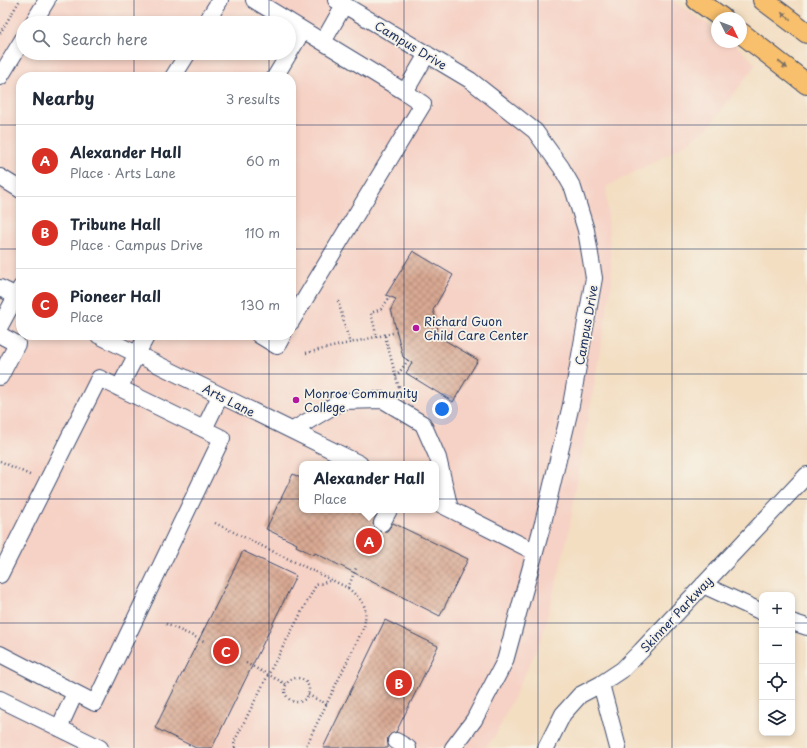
<!DOCTYPE html>
<meta charset="utf-8">
<style>
body{margin:0;font-family:"Playpen Sans",sans-serif;background:#f6f6f7;color:#1f2937}
.controls{position:absolute;right:12px;bottom:12px;display:grid;overflow:hidden;border-radius:8px;box-shadow:0 2px 6px #0003}
.controls button{width:36px;height:36px;display:grid;place-items:center;padding:0;border:0;border-bottom:1px solid #e0e1e3;background:#fff;color:#1f2937;font:20px sans-serif}
.compass{position:absolute;left:711px;top:12px;width:36px;height:36px;border-radius:50%;background:#fff;box-shadow:0 2px 6px #0003;rotate:132deg}
.you{position:absolute;left:442px;top:409px;width:14px;height:14px;margin:-10px;border:3px solid #fff;border-radius:50%;background:#1a73e8;box-shadow:0 0 0 6px #1a73e833}
.badge{display:grid;place-items:center;width:26px;height:26px;border-radius:50%;background:#d93025;color:#fff;font-size:13px;font-weight:700}
.pin{position:absolute;translate:-50% -50%;border:2px solid #fff;box-shadow:0 1px 4px #0006}
.popup{position:absolute;left:299px;top:461px;width:140px;height:52px;box-sizing:border-box;display:grid;place-content:center;border-radius:8px;background:#fff;filter:drop-shadow(0 1px 3px #0005);font-size:13px;white-space:nowrap;color:#747a83}
.popup b{font-size:15px;color:#1f2937}
.popup::after{content:'';position:absolute;left:50%;top:100%;margin-left:-8px;border:8px solid transparent;border-top-color:#fff}
.list{margin:0;padding:0;list-style:none}
h2{display:flex;justify-content:space-between;align-items:center;height:52px;margin:0;padding:0 16px;font-size:17px}
h2 small{font-size:13px;font-weight:400;color:#747a83}
.list li{display:grid;grid-template-columns:26px 1fr auto;gap:12px;align-items:center;box-sizing:border-box;height:72px;padding:0 16px;border-top:1px solid #e0e1e3}
.list b{display:block;font-size:15px;white-space:nowrap}
.list p{margin:0;font-size:13px;white-space:nowrap;color:#747a83}
.list em{font-size:13px;font-style:normal;color:#747a83}
.icon{flex:none;width:22px;height:22px;fill:none;stroke:currentColor;stroke-width:2;stroke-linecap:round;stroke-linejoin:round}
.map{position:relative;flex:none;width:807px;height:748px;overflow:hidden}
.search{position:absolute;background:#fff;box-shadow:0 2px 6px #0003;left:16px;top:16px;width:280px;height:44px;display:flex;align-items:center;gap:10px;box-sizing:border-box;padding:0 14px;border-radius:22px;color:#747a83;font-size:15px}
.panel{position:absolute;background:#fff;box-shadow:0 2px 6px #0003;left:16px;top:72px;width:280px;height:268px;border-radius:16px}
.map>svg:first-child{display:block}
</style>
<div class="map">
<svg width="807" height="748" viewBox="0 0 807 748">
<defs>
<pattern id="building-cross-hatch" width="8" height="8" patternUnits="userSpaceOnUse"><rect width="8" height="8" fill="#d8a892"/><path d="M0 0l8 8M0 8l8-8" fill="none" stroke="#ae897a"/></pattern>
</defs>
<rect width="100%" height="100%" fill="#f7f3e8"/>
<filter id="ink" filterUnits="userSpaceOnUse"><feTurbulence type="fractalNoise" baseFrequency=".025" numOctaves="2"/><feDisplacementMap in="SourceGraphic" scale="8" xChannelSelector="R" yChannelSelector="G"/><feConvolveMatrix kernelMatrix="1 2 1 2 8 2 1 2 1" color-interpolation-filters="sRGB"/></filter>
<filter id="wash" filterUnits="userSpaceOnUse"><feTurbulence type="fractalNoise" baseFrequency=".012" numOctaves="4" result="noise"/><feDisplacementMap in="SourceGraphic" scale="16" xChannelSelector="R" yChannelSelector="G"/><feGaussianBlur stdDeviation="0.9" result="paint"/><feColorMatrix in="noise" values="0 0 0 0 0 0 0 0 0 0 0 0 0 0 0 0 0 1.4 0 .05"/><feComposite in="paint" operator="in"/></filter>
<g filter="url(#wash)">
<rect width="100%" height="100%" fill="#f3dec2"/>
<!-- built -->
<path fill="#f6d1c5" fill-rule="evenodd" d="M0,0h673l44,31v11h15l24,22 -48,64 -32,22 -70,37 6,94 -44,254 -26,103 -47,98 -10,12h-485zM23,23h266v30h-266zM21,77h270v258h-270zM302,464h134v46h-134z"/>
<g id="blocks">
<!-- building -->
<path fill="url(#building-cross-hatch)" d="M413,251l40,24 -20,35 5,15 -2,10 42,25 -25,42 -47,-29 6,-10 -9,-6 -12,-48 5,-10 -10,-4z
M293,474l9,5v31h64l10,5 -3,9 5,8 9,-1 6,-8 75,36 -28,57 -125,-63 -1,2 -18,-9 1,-2 -31,-15z
M243,551l53,25 -84,172h-16l-41,-20z
M385,620l53,26 -30,62 -12,24 -8,5v11h-65z"/>
</g>
</g>
<g filter="url(#ink)">
<use href="#blocks" fill-opacity="0" stroke="#3b496d" stroke-width="1"/>
<g fill="none" stroke-linecap="round" stroke-linejoin="round">
<defs>
<path id="minor" d="M254,0l151,92
M336,0l134,80 65,51 26,36 12,21 13,42 8,48 -23,127 -28,118 -38,138 -31,59 -21,28
M33,23l14,-23
M206,23l14,-23
M323,42l21,-37
M0,77l23,-38
M173,77l15,-24
M275,77l28,-47
M0,177l21,13
M0,288l21,10
M291,322l132,-218 -18,-12 22,-38
M0,326l21,-39
M0,335l17,9 -17,33
M98,335l262,129
M259,335l18,11 6,-11
M119,388l28,-53
M204,429l16,-33
M293,430l49,-29 41,-1 40,24 15,34 12,51
M436,502l99,50
M382,523l7,-13
M0,575l99,-197 123,60 -127,265 -95,-49
M703,585l59,27
M792,622l15,5
M601,684l17,64
M0,699l100,49
M59,728l16,-35
M396,741l12,7
M546,748l17,-34 17,-19 21,-11 21,-14 19,-19 166,-176"/>
<path id="major" d="M697,0l25,18
M763,0l44,33
M741,33l66,51"/>
</defs>
<!-- minor casing -->
<use href="#minor" stroke="#3b496d" stroke-width="18"/>
<!-- major casing -->
<use href="#major" stroke="#3b496d" stroke-width="22"/>
<!-- path -->
<path stroke="#3b496d" stroke-width="2.5" stroke-dasharray="1 3" stroke-linecap="butt" d="M0,33l20,-33
M338,301l12,43
M385,336l15,56
M377,338l-6,-25 10,-4 9,-12
M306,353l91,-21
M396,377l12,-17
M0,461l32,15
M215,523l133,65c16,14 20,17 16,39l-59,121
M348,588l8,-20
M166,624l38,17
M246,663l40,21
M285 690a12 12 0 1 1 24 0a12 12 0 1 1-24 0Z
M308,695l19,9
M235,748l-1,-6 34,-67 48,-90 13,-4"/>
<!-- minor -->
<use href="#minor" stroke="#fff" stroke-width="16"/>
<!-- major -->
<use href="#major" stroke="#f8bf6c" stroke-width="20"/>
</g>
<!-- one-way arrows -->
<defs><path id="oneway-solid" d="M-6-.8H1V-3.2L6.5 0L1 3.2V.8H-6Z"/></defs>
<g fill="#7e7064">
<use href="#oneway-solid" transform="translate(786 16) rotate(-143)"/>
<use href="#oneway-solid" transform="translate(783 65) rotate(39)"/>
</g>
</g>
<!-- grid -->
<path fill="none" stroke="#1b2f5e" stroke-width="1" stroke-opacity="0.55" d="M134,0v23M269,0v23M404,0v748M538,0v748M672,0v748M134,53v24M269,53v24M0,125h21M291,125h516M0,249h21M291,249h516M134,335v413M269,335v413M0,374h807M0,499h807M0,623h762M792,623h15"/>
<!-- markers -->
<g fill="#b5179e" stroke="#f7f3e8" stroke-width="1.5">
<circle cx="416" cy="328" r="4"/>
<circle cx="296" cy="400" r="4"/>
</g>
<g text-anchor="middle" dominant-baseline="central" stroke-width="3.5" stroke-linejoin="round" paint-order="stroke">
<!-- street labels -->
<g font-size="12" fill="#1b2f5e" stroke="#f7f3e8">
<text transform="translate(411 45) rotate(31)">Campus Drive</text>
<text transform="translate(586 325) rotate(-80)">Campus Drive</text>
<text transform="translate(229 400) rotate(27)">Arts Lane</text>
<text transform="translate(676 614) rotate(-47)">Skinner Parkway</text>
</g>
<!-- poi labels -->
<g font-size="12" fill="#1b2f5e" stroke="#f7f3e8" text-anchor="start">
<text x="424" y="321">Richard Guon<tspan x="424" dy="14">Child Care Center</tspan></text>
<text x="304" y="393">Monroe Community<tspan x="304" dy="14">College</tspan></text>
</g>
</g>
</svg>
<div class="controls">
<button>+</button>
<button>−</button>
<button><svg class="icon" aria-label="locate" viewBox="0 0 24 24"><circle cx="12" cy="12" r="6"/><path d="M12 2v4M12 18v4M2 12h4M18 12h4"/></svg></button>
<button><svg class="icon" aria-label="layers" viewBox="0 0 24 24"><path d="M12 4l9 5-9 5-9-5zM3 14l9 5 9-5"/></svg></button>
</div>
<svg class="compass" viewBox="-18 -18 36 36"><path d="M0-13l5 13h-10z" fill="#e53935"/><path d="M0 13l5-13h-10z" fill="#747a83"/></svg>
<div class="you"></div>
<div class="pin badge" style="left:369px;top:541px">A</div>
<div class="popup"><b>Alexander Hall</b>Place</div>
<div class="pin badge" style="left:399px;top:683px">B</div>
<div class="pin badge" style="left:226px;top:651px">C</div>
<div class="search"><svg class="icon" aria-label="search" viewBox="0 0 24 24"><circle cx="10" cy="10" r="6"/><path d="M15 15l6 6"/></svg>Search here</div>
<section class="panel">
<h2>Nearby<small>3 results</small></h2>
<ul class="list">
<li><span class="badge">A</span><div><b>Alexander Hall</b><p>Place · Arts Lane</p></div><em>60 m</em></li>
<li><span class="badge">B</span><div><b>Tribune Hall</b><p>Place · Campus Drive</p></div><em>110 m</em></li>
<li><span class="badge">C</span><div><b>Pioneer Hall</b><p>Place</p></div><em>130 m</em></li>
</ul>
</section>
</div>
